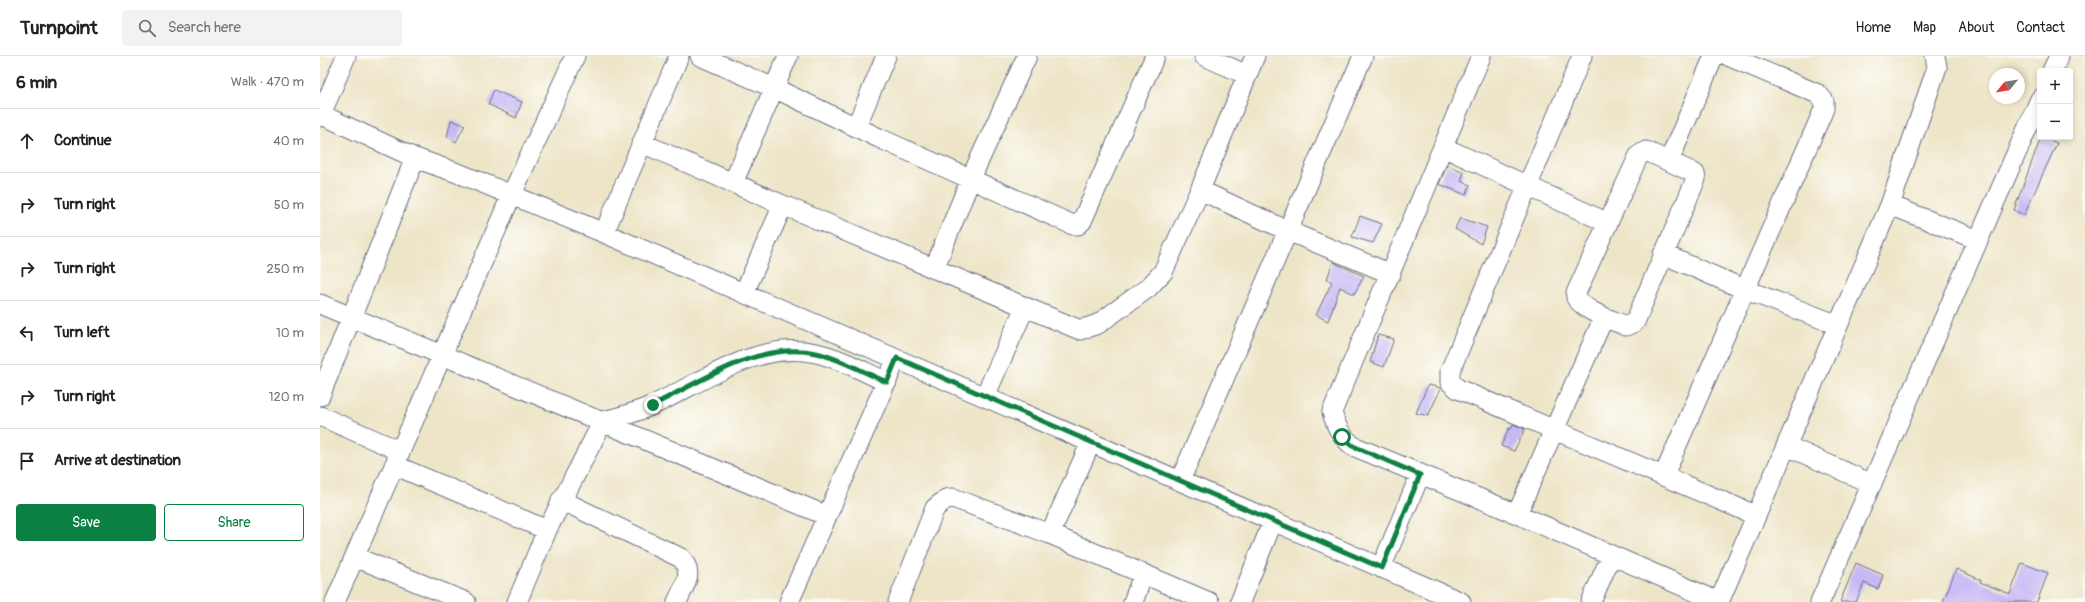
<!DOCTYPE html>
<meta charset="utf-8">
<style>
body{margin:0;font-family:Pangolin,sans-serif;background:#f2f2f2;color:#222}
.controls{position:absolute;right:12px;top:12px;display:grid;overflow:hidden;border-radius:4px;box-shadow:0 2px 6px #0003}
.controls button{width:36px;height:36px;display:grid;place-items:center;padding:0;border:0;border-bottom:1px solid #e0e0e0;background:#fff;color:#222;font:20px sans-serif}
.compass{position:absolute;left:1669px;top:12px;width:36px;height:36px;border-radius:50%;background:#fff;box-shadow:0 2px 6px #0003;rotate:240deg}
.stop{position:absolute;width:12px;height:12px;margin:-9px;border:3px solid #0b8043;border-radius:50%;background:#fff}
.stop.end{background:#0b8043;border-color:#fff;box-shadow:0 1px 4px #0008}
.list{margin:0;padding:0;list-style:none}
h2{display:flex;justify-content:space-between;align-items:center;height:52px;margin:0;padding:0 16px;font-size:17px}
h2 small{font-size:13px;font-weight:400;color:#767676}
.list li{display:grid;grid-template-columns:26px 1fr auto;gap:12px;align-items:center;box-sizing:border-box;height:64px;padding:0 16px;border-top:1px solid #e0e0e0}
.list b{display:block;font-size:15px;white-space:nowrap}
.list em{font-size:13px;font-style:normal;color:#767676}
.actions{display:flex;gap:8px;padding:12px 16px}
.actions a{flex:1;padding:9px 0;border:1px solid #0b8043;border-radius:4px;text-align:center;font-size:14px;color:#0b8043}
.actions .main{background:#0b8043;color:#fff}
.icon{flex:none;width:22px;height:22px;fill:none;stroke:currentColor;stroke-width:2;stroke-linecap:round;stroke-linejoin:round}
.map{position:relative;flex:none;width:1765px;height:546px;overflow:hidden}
header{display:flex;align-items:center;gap:24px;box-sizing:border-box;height:56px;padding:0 20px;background:#fff;border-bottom:1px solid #e0e0e0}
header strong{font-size:19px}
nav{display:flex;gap:22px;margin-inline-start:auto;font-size:14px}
.search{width:280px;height:36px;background:#f2f2f2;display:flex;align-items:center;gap:10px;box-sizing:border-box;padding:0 14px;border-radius:4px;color:#767676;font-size:15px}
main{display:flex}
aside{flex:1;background:#fff}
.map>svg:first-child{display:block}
</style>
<header>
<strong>Turnpoint</strong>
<div class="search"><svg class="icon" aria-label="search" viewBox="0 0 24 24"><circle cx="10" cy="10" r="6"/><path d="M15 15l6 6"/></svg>Search here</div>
<nav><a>Home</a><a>Map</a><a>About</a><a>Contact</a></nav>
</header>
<main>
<aside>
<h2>6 min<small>Walk · 470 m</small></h2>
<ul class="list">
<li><svg class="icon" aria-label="ahead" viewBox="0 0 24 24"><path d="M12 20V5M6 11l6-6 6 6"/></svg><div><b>Continue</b></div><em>40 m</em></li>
<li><svg class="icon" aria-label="right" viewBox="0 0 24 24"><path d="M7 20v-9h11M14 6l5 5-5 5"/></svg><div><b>Turn right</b></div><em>50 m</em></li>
<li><svg class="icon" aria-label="right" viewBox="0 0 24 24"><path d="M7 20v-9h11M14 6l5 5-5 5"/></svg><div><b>Turn right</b></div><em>250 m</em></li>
<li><svg class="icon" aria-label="left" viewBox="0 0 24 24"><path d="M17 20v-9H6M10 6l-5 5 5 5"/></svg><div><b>Turn left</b></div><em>10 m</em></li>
<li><svg class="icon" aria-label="right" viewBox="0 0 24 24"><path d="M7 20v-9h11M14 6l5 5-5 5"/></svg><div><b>Turn right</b></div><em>120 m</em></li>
<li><svg class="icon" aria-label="arrive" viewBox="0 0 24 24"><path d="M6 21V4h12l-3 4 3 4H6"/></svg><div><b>Arrive at destination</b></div></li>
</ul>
<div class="actions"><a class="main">Save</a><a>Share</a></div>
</aside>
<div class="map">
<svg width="1765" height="546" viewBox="0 0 1765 546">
<rect width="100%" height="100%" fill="#fdfcf7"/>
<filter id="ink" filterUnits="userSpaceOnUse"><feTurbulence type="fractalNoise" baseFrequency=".025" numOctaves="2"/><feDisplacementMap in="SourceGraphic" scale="8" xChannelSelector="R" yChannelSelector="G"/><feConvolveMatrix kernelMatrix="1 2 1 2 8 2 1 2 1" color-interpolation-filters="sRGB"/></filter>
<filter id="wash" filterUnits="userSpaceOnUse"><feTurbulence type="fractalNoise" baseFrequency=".012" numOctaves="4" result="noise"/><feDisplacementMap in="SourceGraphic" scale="16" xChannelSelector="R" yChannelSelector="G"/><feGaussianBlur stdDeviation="0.9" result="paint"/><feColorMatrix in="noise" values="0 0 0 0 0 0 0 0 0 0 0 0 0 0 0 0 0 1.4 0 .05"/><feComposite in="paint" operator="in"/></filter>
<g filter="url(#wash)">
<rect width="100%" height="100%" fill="#eee5c8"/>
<g id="blocks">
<!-- building -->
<path fill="#c6b7f5" d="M174,34l28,12 -6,16 -28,-14z
M131,64l14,5 -9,17 -9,-5z
M1721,81l16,6 -33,72 -10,-5z
M1127,109l17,7 -3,9 9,4 -4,10 -27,-11z
M1040,160l22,8 -9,19 -21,-6z
M1140,162l27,9 -6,17 -26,-15z
M1013,206l31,14 -10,18 -14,-7 -12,34 -12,-6 16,-33 -5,-3z
M1058,279l16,4 -10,28 -14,-5z
M1108,329l13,3 -13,28 -12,-3z
M1193,368l12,5 -11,22 -13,-5 8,-18 2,1z
M1536,507l27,12 -5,14 -14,-6 -8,19h-16z
M1702,507l26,10 -11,29h-94l13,-33 25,11 -1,2 30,12z"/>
</g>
</g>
<g filter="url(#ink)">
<use href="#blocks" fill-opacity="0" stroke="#656f83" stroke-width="1"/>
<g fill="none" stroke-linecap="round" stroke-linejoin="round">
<defs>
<path id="minor" d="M380,0l74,32 105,50 194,87h5l4,-4 73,-165
M884,0l43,19
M1161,0l-149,356c4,15 9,24 21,34l164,68 202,88
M1262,0l-132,315v11l8,7 297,126
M1732,15l7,-15
M0,58l95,44 48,17 141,58 857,369
M0,61l26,-61
M536,71l30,-71
M322,87l141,62 297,125 18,-6 50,-36 15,-16 37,-82 55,-134
M1123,91l165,76
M1326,95l44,20 5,3 1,5 -61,143 -9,4c-16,-7 -38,-13 -50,-28v-5l63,-138z
M1349,105l45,-105
M413,127l55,-127
M880,134l88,41 103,43
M1570,149l88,35
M284,177l75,-177
M1343,198l83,36 92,35
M614,213l37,-91 56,-122
M424,237l39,-88
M0,248l507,212
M0,340l95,-238
M665,340l40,-89
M0,360l80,35
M1467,390l85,38
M74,409l153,65
M1344,419l160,-366v-8l-6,-7 -90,-38
M860,425l183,-425
M241,444l120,58c14,16 3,27 -4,44
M1197,458l87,-197
M730,478l41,-92
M35,501l111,45
M1061,512l39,-93
M15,546l176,-406 64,-140
M197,546l30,-72 56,-109c17,-4 35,-9 52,-17 49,-23 104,-64 161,-51 24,5 48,19 71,29
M469,546l102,-231
M578,546l37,-94 11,-9 7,-1 97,36 159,68
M813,546l10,-27
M920,546l33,-81
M1271,546l20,-46
M1399,546l171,-397 47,-138 -2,-11
M1500,546l220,-503"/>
</defs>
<!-- minor casing -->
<use href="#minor" stroke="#656f83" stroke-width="21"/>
<!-- minor -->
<use href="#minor" stroke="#fff" stroke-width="19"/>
</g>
</g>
<g fill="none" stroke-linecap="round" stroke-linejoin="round" filter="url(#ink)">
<!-- route -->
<path stroke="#0b8043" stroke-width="5" d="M333,349c49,-24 106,-64 163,-52 23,5 49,20 71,29l10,-24 485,210 38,-93 -67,-29 -11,-9"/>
</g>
</svg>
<div class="controls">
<button>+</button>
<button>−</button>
</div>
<svg class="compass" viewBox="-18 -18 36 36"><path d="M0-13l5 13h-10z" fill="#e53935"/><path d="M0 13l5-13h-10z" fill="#767676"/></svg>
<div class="stop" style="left:1022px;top:381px"></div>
<div class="stop end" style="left:333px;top:349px"></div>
</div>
</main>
